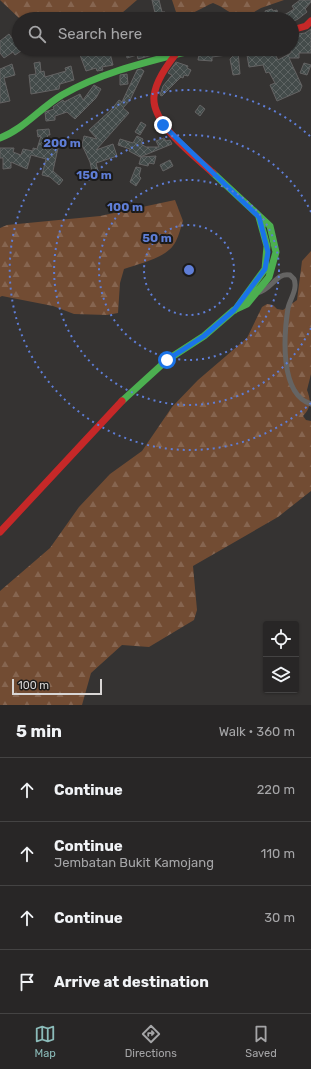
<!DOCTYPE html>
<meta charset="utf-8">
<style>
body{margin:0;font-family:Rubik,sans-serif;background:#343232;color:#f1f3f6}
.controls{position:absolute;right:12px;bottom:12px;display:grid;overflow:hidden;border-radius:4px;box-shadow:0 1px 3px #0004}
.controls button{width:36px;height:36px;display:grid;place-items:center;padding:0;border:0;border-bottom:1px solid #444343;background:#282626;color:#f1f3f6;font:20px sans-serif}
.scale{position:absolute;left:12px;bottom:10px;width:90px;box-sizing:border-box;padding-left:4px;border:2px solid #d9d6d5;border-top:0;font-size:11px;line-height:14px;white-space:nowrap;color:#d9d6d5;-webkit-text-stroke:3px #1c1b1a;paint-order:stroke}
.stop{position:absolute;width:12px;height:12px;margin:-9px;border:3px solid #1a73e8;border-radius:50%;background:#fff}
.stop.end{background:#1a73e8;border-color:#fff;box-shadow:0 1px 4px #0008}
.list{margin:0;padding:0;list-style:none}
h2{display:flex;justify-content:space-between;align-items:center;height:52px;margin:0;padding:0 16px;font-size:17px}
h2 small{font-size:13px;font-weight:400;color:#a5a5a7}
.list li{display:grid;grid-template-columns:26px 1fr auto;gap:12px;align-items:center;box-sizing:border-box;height:64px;padding:0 16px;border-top:1px solid #444343}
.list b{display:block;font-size:15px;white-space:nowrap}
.list p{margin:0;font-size:13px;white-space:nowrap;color:#a5a5a7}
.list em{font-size:13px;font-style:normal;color:#a5a5a7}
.icon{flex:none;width:22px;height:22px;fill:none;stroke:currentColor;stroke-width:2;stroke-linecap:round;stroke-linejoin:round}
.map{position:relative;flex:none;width:311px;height:705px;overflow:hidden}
.search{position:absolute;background:#282626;box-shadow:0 1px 3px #0004;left:12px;right:12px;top:12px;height:44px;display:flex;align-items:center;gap:10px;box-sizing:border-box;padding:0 14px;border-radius:22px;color:#a5a5a7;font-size:15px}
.sheet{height:308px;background:#282626}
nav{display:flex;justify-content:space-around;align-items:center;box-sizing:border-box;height:56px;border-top:1px solid #444343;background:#282626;font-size:11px;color:#a5a5a7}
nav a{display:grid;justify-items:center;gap:2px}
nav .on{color:#8bbbb9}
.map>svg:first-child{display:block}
</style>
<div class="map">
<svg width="311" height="705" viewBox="0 0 311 705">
<defs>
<pattern id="forest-firs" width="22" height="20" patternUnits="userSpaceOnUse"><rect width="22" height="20" fill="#724c33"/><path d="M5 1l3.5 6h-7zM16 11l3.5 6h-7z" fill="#866550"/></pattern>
<pattern id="building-cross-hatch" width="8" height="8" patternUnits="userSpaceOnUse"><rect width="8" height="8" fill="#434b4a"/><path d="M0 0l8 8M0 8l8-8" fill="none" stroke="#5e6463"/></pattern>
</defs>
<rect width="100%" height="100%" fill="#353332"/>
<!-- forest -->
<path fill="url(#forest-firs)" d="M0,0h137l-22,19h-95z
M172,0h112l-23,8 -17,10c-13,-3 -20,-11 -31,-15 -13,5 -24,16 -37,9z
M44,49h36c-13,7 -24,11 -36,0z
M175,200l8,21c-2,6 -4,14 -7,20 -8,17 -35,22 -52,28l-4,14 -2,30 -11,2 -33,-1 -21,-8 -51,-10 -2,1v-69l7,-3 93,-9z
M311,251v123l-4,16c4,10 4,18 -4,26l3,4 5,1v70l-33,26 -85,49 4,44 -3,10 -45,27 -27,-2 -31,28 -9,32h-82v-114l50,-43 29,-41 31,-33 32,-23 30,-44 26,-27 49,-42 15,-31 5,-3 6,1 4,4 6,1 14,-10 5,-39z"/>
<!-- building -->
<path fill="url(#building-cross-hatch)" stroke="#646363" d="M152,0h7l3,12h3v7h-17l-1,-5 8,-1z
M300,0h11v2l-6,7 2,3 -9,7 -6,3v-3h-25l-2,-8 7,-2 1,2 4,-1 1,5 8,-1 8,-5 -2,-3z
M311,29v24h-12v5h-10l13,28 -2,5 -23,10 -7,-16 5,-2 -6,-11 -3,1 -3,-8 -14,2 -3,-18h6l1,3 7,-3h20l-6,3 4,8 13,-7 1,-18 13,-2z
M9,34l12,17 -6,4 -2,-3 -9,6 -4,-5v-12z
M133,49h23v5l-18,5 -1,-4 -10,3 -1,-5 8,-2z
M213,49h6l1,4h6l1,2 -15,2v4l-14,-1 1,-6h7l1,-3 7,1z
M238,51l2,23 -7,1 -3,-16z
M94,52l1,4 15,-3 3,12 -11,2 1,3 -6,1 -1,-3 -10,3 -6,-16z
M40,62l1,10 3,-1 1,6 21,-6 -1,-3 6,-2 3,14 -14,4 -1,5 -28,5 -2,-19 7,-1 -2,-11z
M176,62l12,4 -1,2 4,2 -3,6 -4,-1 -1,3 -2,-1 -19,19 -2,-1 3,-9 9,-11 -4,-2z
M304,63l7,2 -4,10 -7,-2z
M12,64l3,11 -11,3 6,23 -10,2v-34z
M141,69l3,2 -14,29 -7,8 6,5 -33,37 17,-6 4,12 -21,7 3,12 -6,1 -3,-14 -8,-17 2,-9 13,3 -8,-9 22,-20 8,-10 3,2 15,-32z
M127,74l1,10 -8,1v-10z
M94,85l7,4 -5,9 -21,21 -8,-7 -12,4v4l-9,1 -1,-9 9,-3 -1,-2 10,-7 1,2 16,-8 3,6z
M200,105l5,4 -5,7 -5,-4z
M141,122l5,3 -6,10 -5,-3z
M49,129l1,6h-2l-3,10 13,3 -5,23 10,9 -4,5 -9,-8 -8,-2 4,-16 -15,-4 -4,14 -16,-7v6l-8,1v-11h-3v-10h14l-1,4 8,3 2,-6 10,2v-3l4,1 4,-13 -3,1 -1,-7z
M137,136l6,3 -2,5 5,3h13l-3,-6 8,-3 2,3 4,-1 2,4 -32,13 -11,-6 1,-2 -12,-4 2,-6 13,4z
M156,156l-2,8 -5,-1 -1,3 -9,-2 2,-7z
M170,160l3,6 -10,5 -3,-6z
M136,167l5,1 -2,8 2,2 -5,8 -6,-4z"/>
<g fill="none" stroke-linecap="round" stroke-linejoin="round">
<!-- street -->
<path stroke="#656463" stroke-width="5" d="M257,293c15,-3 19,-21 33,-18l4,4c4,10 -4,20 -6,29 -4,26 -9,86 23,96"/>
<!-- fast -->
<path stroke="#4caf50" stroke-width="7" d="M0,138c24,-9 40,-30 62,-43 42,-24 89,-34 135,-46
M235,310l30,-41 2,-23 -8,-29
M122,401l45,-41 37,-24 30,-26 13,-6 22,-27 7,-25 -6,-26 -57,-53"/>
<!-- jam -->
<path stroke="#c62828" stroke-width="7" d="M292,30l14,-4 5,-5
M175,55c-9,12 -19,26 -21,41 -3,28 41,60 59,77
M0,532l122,-131"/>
</g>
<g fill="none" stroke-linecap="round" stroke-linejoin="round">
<!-- route -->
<path stroke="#1a73e8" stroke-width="5" d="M163,125l96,92 9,35 -3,17 -31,41 -30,26 -37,24"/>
</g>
<!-- distance rings -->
<g fill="none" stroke="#5f7ed7" stroke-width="2" stroke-dasharray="2 4">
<circle cx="189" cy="270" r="45"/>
<circle cx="189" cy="270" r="90"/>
<path d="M311 328A135 135 0 1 1 311 212"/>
<path d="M311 403A180 180 0 1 1 311 137"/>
</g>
<circle cx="189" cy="270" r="6" fill="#5f7ed7" stroke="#1c1b1a" stroke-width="2"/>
<g font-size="12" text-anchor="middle" font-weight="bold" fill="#5f7ed7" stroke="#1c1b1a" stroke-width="4" stroke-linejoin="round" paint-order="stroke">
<text x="62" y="147">200 m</text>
<text x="94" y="179">150 m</text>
<text x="125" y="211">100 m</text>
<text x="157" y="242">50 m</text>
</g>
</svg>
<div class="controls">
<button><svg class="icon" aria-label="locate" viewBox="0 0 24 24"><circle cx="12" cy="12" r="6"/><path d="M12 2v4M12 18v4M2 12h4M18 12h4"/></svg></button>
<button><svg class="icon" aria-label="layers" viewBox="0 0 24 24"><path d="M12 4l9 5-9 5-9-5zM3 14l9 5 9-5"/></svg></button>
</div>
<div class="scale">100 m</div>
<div class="stop" style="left:167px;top:360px"></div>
<div class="stop end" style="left:163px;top:125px"></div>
<div class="search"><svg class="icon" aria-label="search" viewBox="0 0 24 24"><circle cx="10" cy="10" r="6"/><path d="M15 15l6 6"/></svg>Search here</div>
</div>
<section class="sheet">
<h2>5 min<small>Walk · 360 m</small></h2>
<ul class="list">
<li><svg class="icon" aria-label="ahead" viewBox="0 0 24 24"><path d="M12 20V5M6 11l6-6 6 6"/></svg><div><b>Continue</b></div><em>220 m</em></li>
<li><svg class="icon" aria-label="ahead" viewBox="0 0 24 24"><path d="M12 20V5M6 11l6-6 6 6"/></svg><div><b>Continue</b><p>Jembatan Bukit Kamojang</p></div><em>110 m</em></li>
<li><svg class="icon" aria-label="ahead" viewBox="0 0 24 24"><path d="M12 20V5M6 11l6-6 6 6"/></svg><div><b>Continue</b></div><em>30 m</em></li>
<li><svg class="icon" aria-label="arrive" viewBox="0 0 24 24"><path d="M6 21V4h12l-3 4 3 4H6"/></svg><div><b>Arrive at destination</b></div></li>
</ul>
</section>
<nav>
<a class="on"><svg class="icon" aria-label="map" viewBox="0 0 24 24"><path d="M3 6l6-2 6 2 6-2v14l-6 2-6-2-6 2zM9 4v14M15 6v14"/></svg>Map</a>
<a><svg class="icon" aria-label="directions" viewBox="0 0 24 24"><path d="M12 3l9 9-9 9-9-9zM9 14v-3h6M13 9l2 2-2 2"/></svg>Directions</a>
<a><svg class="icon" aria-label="saved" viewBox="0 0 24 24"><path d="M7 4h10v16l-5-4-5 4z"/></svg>Saved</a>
</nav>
